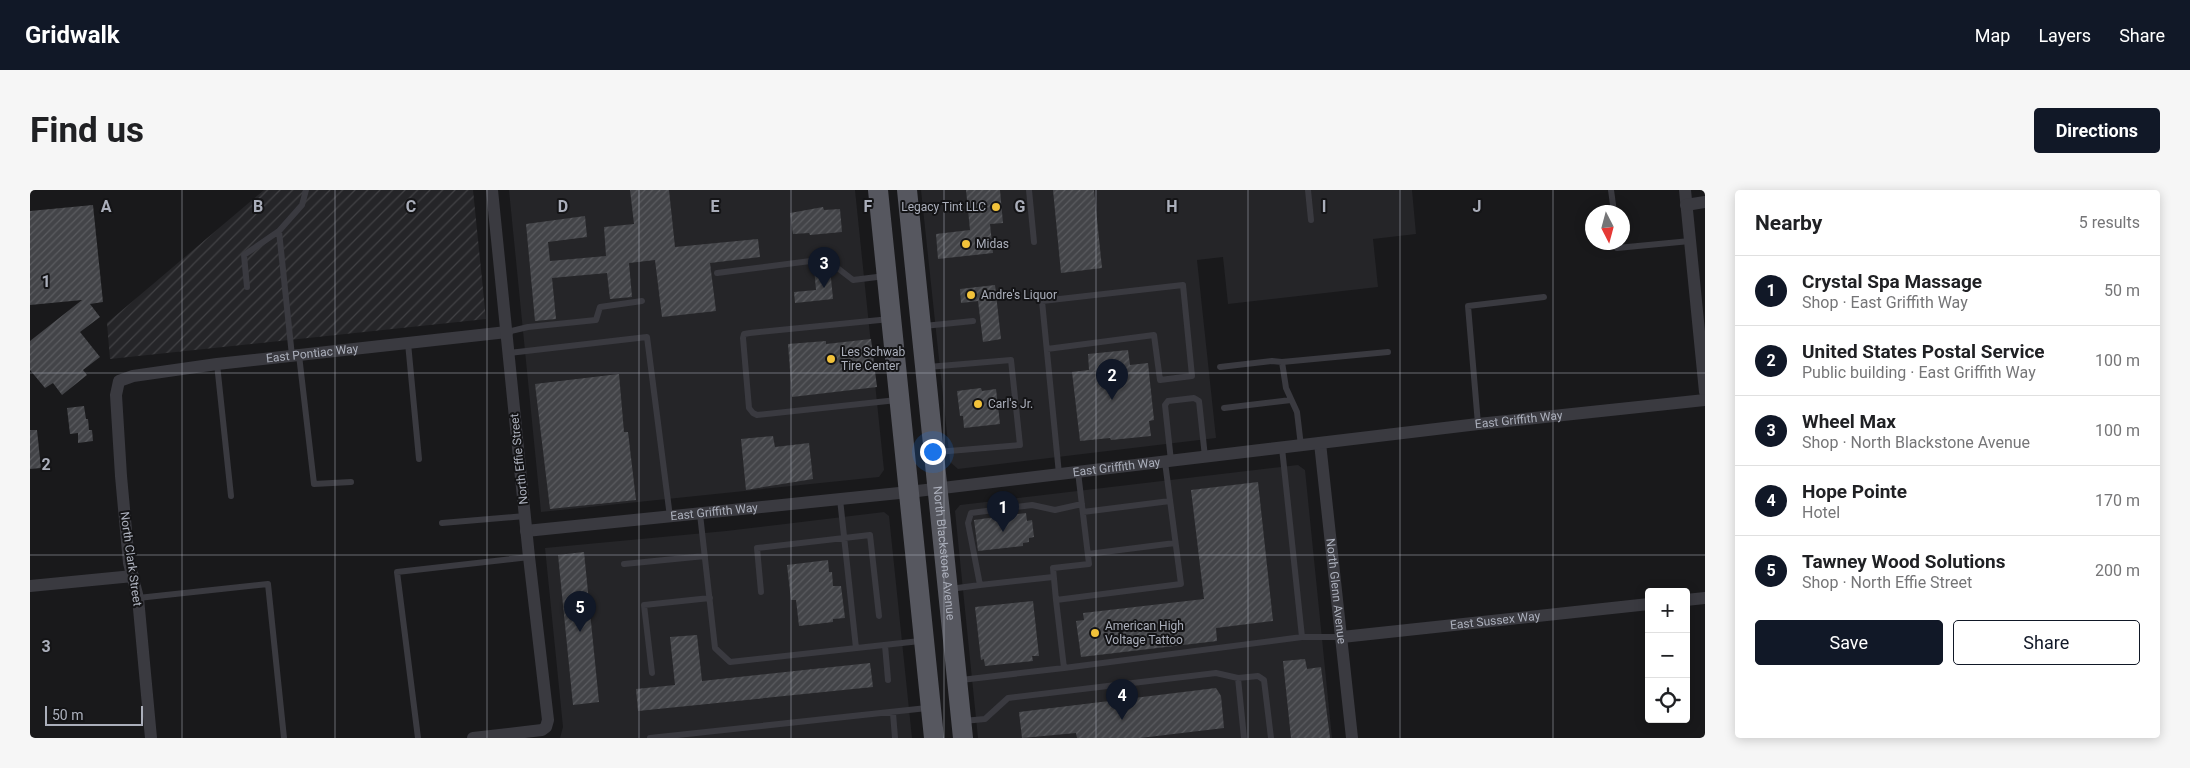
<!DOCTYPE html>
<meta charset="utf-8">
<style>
body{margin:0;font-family:Roboto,sans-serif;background:#f6f6f6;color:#202124}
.controls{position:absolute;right:15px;bottom:15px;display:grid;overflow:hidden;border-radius:5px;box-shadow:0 2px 12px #0003}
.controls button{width:45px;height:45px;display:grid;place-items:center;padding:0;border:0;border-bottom:1px solid #e0e0e0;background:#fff;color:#202124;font:25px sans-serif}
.compass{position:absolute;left:1555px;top:15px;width:45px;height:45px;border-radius:50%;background:#fff;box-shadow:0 2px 12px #0003;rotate:174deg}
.scale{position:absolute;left:15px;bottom:12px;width:98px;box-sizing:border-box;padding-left:5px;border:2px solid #abafbb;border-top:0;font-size:14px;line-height:18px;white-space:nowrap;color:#abafbb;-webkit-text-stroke:4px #141416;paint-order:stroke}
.you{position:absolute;left:902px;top:261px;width:18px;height:18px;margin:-12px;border:4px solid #fff;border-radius:50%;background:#1a73e8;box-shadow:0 0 0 8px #1a73e833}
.badge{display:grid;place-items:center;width:32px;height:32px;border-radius:50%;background:#111827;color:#fff;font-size:16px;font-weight:700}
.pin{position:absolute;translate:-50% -41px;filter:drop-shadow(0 1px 2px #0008)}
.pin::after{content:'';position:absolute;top:26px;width:18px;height:15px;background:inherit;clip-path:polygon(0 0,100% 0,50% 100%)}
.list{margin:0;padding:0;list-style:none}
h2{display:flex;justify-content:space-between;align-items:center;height:65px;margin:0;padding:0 20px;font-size:21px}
h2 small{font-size:16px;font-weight:400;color:#757577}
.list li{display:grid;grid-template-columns:32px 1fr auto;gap:15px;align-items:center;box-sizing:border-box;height:70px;padding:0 20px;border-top:1px solid #e0e0e0}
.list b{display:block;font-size:19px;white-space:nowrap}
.list p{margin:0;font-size:16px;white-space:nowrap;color:#757577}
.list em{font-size:16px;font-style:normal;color:#757577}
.actions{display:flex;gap:10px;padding:15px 20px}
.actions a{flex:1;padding:11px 0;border:1px solid #111827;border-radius:5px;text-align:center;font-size:18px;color:#111827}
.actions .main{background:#111827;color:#fff}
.icon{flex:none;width:28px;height:28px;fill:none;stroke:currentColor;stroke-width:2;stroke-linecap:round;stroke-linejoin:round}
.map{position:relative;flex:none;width:1675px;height:548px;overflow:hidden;border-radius:5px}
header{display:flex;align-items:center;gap:30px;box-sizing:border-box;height:70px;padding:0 25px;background:#111827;color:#fff}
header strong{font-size:24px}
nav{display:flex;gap:28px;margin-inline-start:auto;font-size:18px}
.intro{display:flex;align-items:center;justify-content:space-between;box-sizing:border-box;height:120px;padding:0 30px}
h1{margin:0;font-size:35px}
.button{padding:12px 22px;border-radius:5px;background:#111827;color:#fff;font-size:18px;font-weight:700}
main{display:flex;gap:30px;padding:0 30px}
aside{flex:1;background:#fff;border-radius:5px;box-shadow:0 2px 12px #0003}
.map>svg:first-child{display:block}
</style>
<header>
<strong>Gridwalk</strong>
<nav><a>Map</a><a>Layers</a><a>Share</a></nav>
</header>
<div class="intro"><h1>Find us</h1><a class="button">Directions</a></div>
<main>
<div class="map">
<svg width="1675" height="548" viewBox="0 0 1675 548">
<defs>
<pattern id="industrial-furrows" width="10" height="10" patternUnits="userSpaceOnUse" patternTransform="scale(1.25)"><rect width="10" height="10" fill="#252528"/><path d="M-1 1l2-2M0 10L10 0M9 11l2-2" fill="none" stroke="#424245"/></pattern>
<pattern id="building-hatch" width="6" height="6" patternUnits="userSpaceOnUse" patternTransform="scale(1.25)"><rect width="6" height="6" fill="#434448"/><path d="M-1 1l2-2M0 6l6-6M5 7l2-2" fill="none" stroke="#5b5c60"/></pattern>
</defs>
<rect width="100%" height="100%" fill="#19191b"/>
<!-- built -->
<path fill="#252528" d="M479,0h346l29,280 -5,7 -338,35z
M891,0h491l4,44 -43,5 5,48 -150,17 -5,-47 -26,3 19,178 -258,31 -8,-7z
M1268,275l7,5 27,268h-354l-23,-227 5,-6z
M854,322l5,4 23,222h-352l3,-11 -18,-179 181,-17z"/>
<!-- industrial -->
<path fill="url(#industrial-furrows)" d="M234,0h209l13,129 -376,40 -3,-36z"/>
<!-- building -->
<path fill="url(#building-hatch)" d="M600,0h39l6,57 83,-8 2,18 -50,6 6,48 -54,6 -7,-57 -26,3 3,34 -22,2 -3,-26 -55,5 4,41 -21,2 -9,-97 59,-8 2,21 -39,5 2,19 56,-5 -2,-29 30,-3z
M936,0h34l3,33 -13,1 3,29 -55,6 -2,-25 34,-4z
M1023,0h41l8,78 -41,5z
M63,15l10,97 -13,2 10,13 -20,15 20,25 -17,13 4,5 -25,20 -9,-12 -8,5 -15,-18v-29l52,-41 -52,5v-94z
M793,17l1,3 16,-1 2,23 -32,3 -1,-2 -16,1 -3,-21z
M796,75l4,3 3,31 -38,4 -1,-11 22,-2 -2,-23z
M965,95l6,54 -18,3 -5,-41 -17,2 -1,-14z
M841,149l6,48 -85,10 -4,-53 38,-3v3z
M1098,160l2,15 18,-2 6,57 -5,1 2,15 -40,4 -1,-2 -30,3 -8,-69 17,-2 -1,-16z
M589,184l5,58h4l8,68 -86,9 -15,-125z
M951,198l1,3 14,-2 4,35 -36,4 -1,-12h-3l-3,-25z
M54,216l2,13h2l1,11h3l1,11 -15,2v-10l-8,1 -3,-26z
M0,240h7l4,38 -11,1z
M743,246l2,11 34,-4 4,36 -67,11 -5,-51z
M1228,292l15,139 -57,7 1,13 -136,16 -5,-36 8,-1 -1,-7 121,-14 -13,-109z
M996,323l1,8 5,-1 2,17 -5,1v4l-6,1v3l-45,5 -4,-31z
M554,362l15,150 -26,3 -15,-150z
M798,370l1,12h3l1,14h8l4,32 -12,1v3l-34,4 -3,-26h-5l-4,-35z
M1003,411l6,55h-7l1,5 -48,5 -1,-7 -3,1 -6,-53z
M667,445l5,46 168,-18 3,24 -235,24 -2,-22 39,-4 -5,-48z
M1275,469l2,10 14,-2 9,71h-39l-8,-77z
M1186,498l5,8 3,32 -84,10h-63l-1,-5 -54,5 -3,-26z"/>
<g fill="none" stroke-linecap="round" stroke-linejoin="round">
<!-- service -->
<path stroke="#3a3a40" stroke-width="6" d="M999,0l5,52
M1278,0l3,30
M1581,0l3,22
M249,41l23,-26 4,-15
M1587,52v6l73,-7
M687,83l109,-14 27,21 32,-4
M217,97l-3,-32 35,-24 13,125
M860,129l-140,14 -6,1 -1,4 6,70 4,5 4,2 140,-15
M894,136l49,-5
M477,142l21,-5 68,-7 4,-13 42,-6
M378,153l11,116
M1017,159l107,-14 6,45 32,-4 -9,-91 -141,16 17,173
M479,163l138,-16 23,180
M269,165l15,129 37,-2
M1252,172l106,-10
M187,174l14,132
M898,177l83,-7 9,85 -83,7
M1190,177l52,-6 10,1 4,26 11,24 4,34
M1194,218l67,-8
M1448,234l-10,-118 76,-9
M1141,271l-6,-56 3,-4 26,-3 5,3 6,56
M1135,272l16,122 -125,16 8,68 238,-31 -20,-189
M810,309l16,149
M1053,322l87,-11
M670,324l15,134 15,14 190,-21
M412,333l83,-7
M1058,364l87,-11
M594,374l81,-8
M950,395l73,-8
M920,399l30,-4 -12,-62 3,-10 61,-8 23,5 27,-6
M731,402l-4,-44 113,-13 9,81
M108,408l130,-14 16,154
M1026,410l-3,-32 36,-4 -11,-92
M1272,447h40
M855,455l3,35
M622,483l-8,-68 66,-7
M1208,488l6,60
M931,490l103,-12
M863,523l2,25
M933,531l22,-2 23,-21 208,-25 22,5 20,-2 6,4 7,58
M388,548l-21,-166 132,-15
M620,548l277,-30"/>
<!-- minor -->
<g stroke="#3a3a40" stroke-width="12">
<path d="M1655,0l20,202"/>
<path d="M1656,15l19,-3"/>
<path id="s1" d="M1290,253l32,295"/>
<path id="s2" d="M496,341l383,-39 569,-68 227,-24"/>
<path d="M0,396l103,-10"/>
<path d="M1656,410l19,-2"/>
<path id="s3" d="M1312,447l307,-33"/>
<path id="s4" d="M121,548l-13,-140 -9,-35 -8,-87 -5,-81 3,-14 14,-5 84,-12 290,-32"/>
<path d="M443,548l69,-8 4,-3 2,-7 -19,-163 -37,-367"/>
</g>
<!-- primary -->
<g stroke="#56575f" stroke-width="20">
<path d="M848,0l56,548"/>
<path id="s5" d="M877,0l56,548"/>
</g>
</g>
<!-- grid -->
<path fill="none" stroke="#abafbb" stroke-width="1" stroke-opacity="0.55" d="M152,0v548M305,0v548M457,0v548M609,0v548M761,0v548M914,0v548M1066,0v548M1218,0v548M1370,0v548M1523,0v548M0,183h1675M0,365h1675"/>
<!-- markers -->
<g fill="#f2c23a" stroke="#141416" stroke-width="2">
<circle cx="966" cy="17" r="5"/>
<circle cx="936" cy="54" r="5"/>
<circle cx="941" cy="105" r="5"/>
<circle cx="801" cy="169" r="5"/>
<circle cx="948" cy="214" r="5"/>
<circle cx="1065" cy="443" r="5"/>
</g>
<g text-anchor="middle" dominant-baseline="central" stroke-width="4" stroke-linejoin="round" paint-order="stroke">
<!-- poi labels -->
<g font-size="12" fill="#abafbb" stroke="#141416" text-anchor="start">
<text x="956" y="17" text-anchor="end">Legacy Tint LLC</text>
<text x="946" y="54">Midas</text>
<text x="951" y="105">Andre's Liquor</text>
<text x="811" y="162">Les Schwab<tspan x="811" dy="14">Tire Center</tspan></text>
<text x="958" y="214">Carl's Jr.</text>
<text x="1075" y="436">American High<tspan x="1075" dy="14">Voltage Tattoo</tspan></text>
</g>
<!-- street labels -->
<g font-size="12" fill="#abafbb" stroke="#141416">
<text stroke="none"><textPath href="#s4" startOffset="555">East Pontiac Way</textPath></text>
<text stroke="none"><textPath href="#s2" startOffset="999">East Griffith Way</textPath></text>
<text transform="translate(489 269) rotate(-96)">North Effie Street</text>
<text stroke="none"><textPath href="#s2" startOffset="594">East Griffith Way</textPath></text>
<text stroke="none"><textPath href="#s2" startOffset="189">East Griffith Way</textPath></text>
<text stroke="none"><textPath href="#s5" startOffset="365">North Blackstone Avenue</textPath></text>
<text transform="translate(101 369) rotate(82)">North Clark Street</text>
<text stroke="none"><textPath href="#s1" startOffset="149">North Glenn Avenue</textPath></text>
<text stroke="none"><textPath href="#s3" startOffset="154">East Sussex Way</textPath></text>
</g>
</g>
<g font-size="16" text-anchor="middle" font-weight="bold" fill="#abafbb" stroke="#141416" stroke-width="4" stroke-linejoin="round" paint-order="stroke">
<text x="76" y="22">A</text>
<text x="228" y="22">B</text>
<text x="381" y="22">C</text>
<text x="533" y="22">D</text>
<text x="685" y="22">E</text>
<text x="838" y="22">F</text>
<text x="990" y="22">G</text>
<text x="1142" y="22">H</text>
<text x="1294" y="22">I</text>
<text x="1447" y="22">J</text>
<text x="16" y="97">1</text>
<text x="16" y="280">2</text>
<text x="16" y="462">3</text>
</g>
</svg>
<div class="controls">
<button>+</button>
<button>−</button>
<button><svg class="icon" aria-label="locate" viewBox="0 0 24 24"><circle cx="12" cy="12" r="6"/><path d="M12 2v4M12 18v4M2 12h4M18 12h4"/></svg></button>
</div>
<svg class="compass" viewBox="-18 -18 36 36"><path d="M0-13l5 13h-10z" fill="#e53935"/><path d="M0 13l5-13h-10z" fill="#757577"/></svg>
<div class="scale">50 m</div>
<div class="you"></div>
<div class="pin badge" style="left:973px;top:342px">1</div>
<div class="pin badge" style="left:1082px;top:210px">2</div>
<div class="pin badge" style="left:794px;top:98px">3</div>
<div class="pin badge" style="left:1092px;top:530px">4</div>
<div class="pin badge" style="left:550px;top:442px">5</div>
</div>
<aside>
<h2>Nearby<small>5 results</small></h2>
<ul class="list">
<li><span class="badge">1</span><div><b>Crystal Spa Massage</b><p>Shop · East Griffith Way</p></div><em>50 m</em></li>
<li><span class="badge">2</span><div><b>United States Postal Service</b><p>Public building · East Griffith Way</p></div><em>100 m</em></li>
<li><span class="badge">3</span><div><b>Wheel Max</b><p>Shop · North Blackstone Avenue</p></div><em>100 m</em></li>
<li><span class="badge">4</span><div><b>Hope Pointe</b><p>Hotel</p></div><em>170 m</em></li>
<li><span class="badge">5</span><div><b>Tawney Wood Solutions</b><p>Shop · North Effie Street</p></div><em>200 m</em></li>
</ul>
<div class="actions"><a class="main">Save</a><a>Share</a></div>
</aside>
</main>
